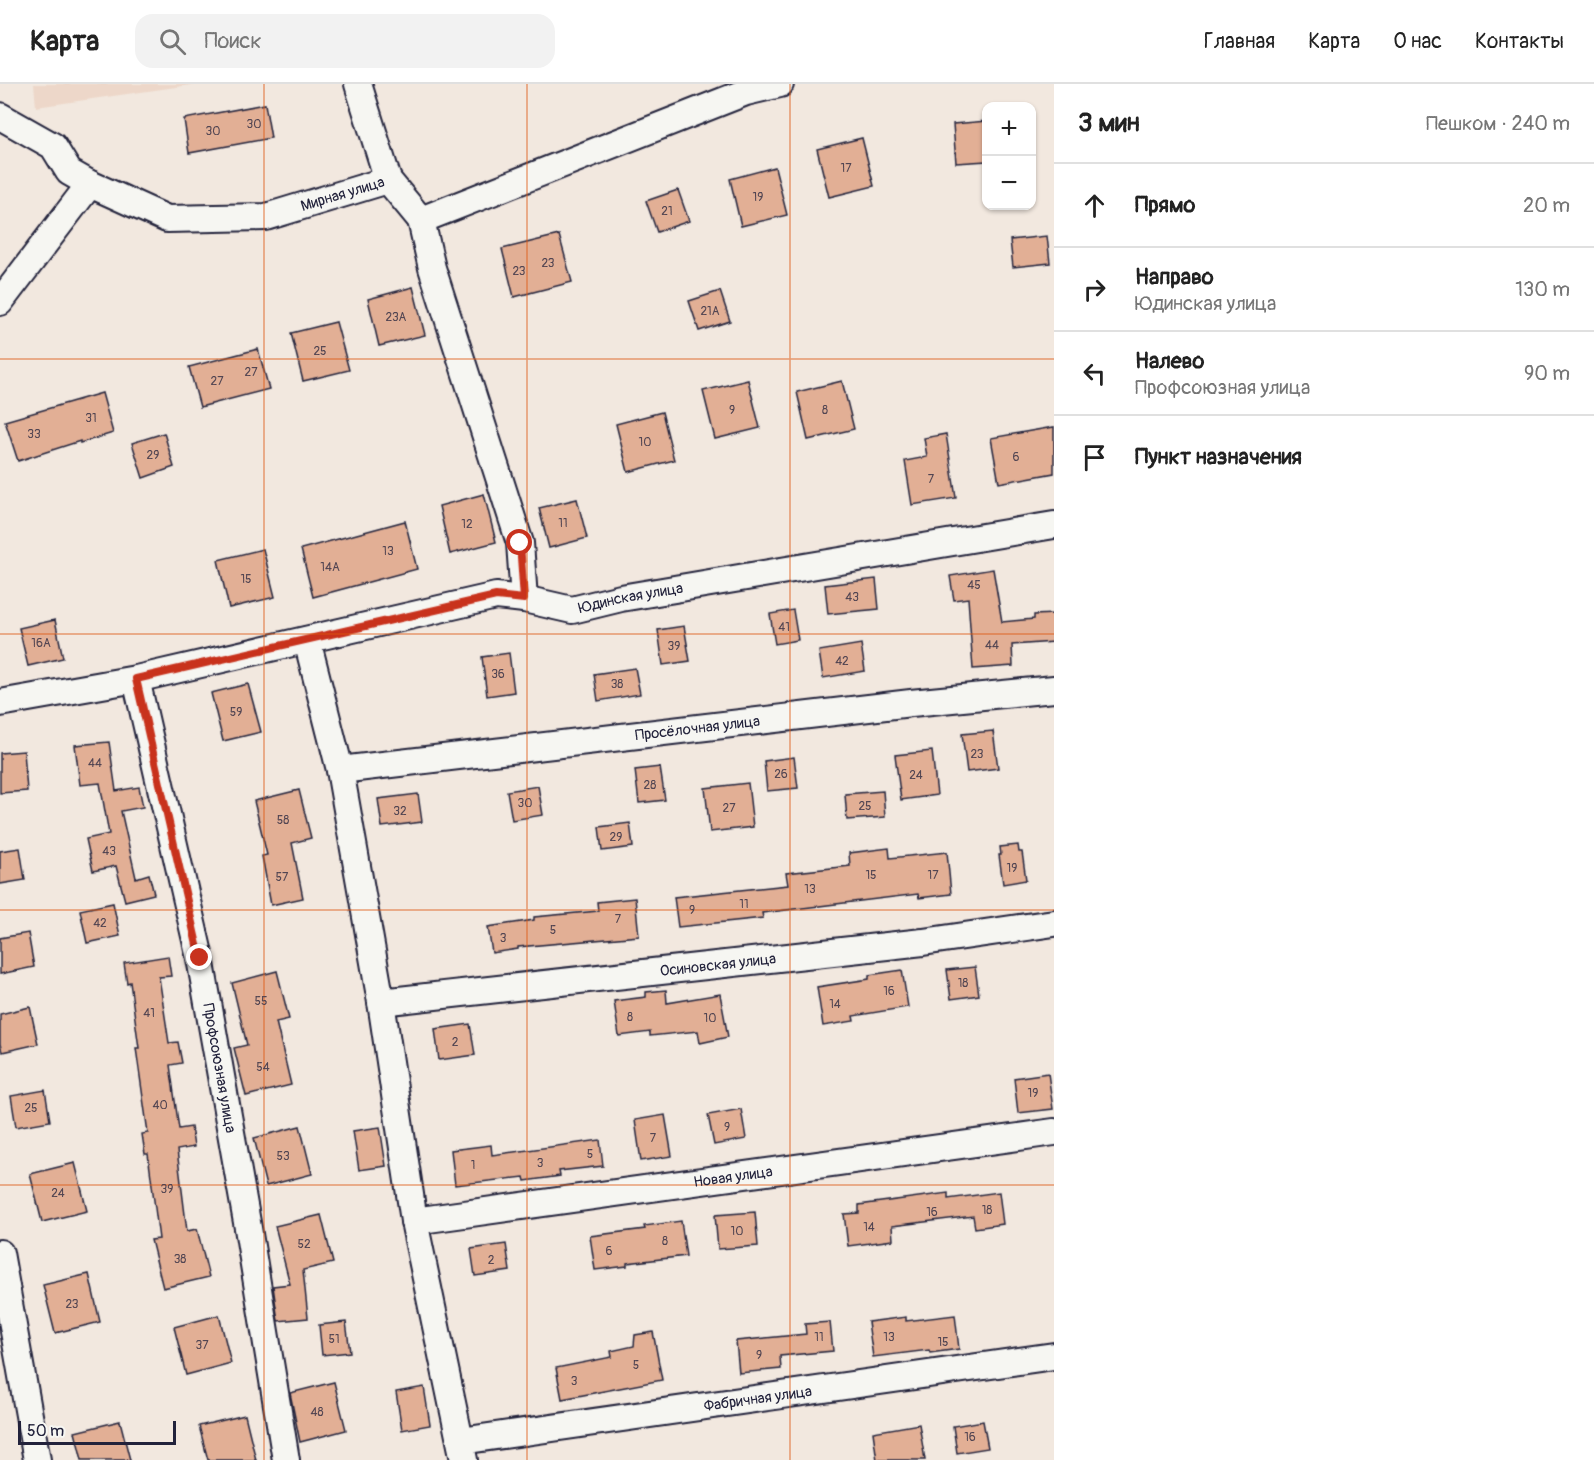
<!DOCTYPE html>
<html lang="ru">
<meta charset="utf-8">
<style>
body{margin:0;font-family:Pangolin,sans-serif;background:#f2f2f2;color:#222}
.controls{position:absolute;right:18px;top:18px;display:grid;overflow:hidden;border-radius:12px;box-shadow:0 2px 4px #0004}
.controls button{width:54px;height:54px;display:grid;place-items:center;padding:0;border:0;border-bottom:2px solid #e0e0e0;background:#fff;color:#222;font:30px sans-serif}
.scale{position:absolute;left:18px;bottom:15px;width:158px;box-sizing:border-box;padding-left:6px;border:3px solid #22223b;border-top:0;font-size:16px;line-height:21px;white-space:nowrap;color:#22223b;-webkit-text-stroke:4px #f6f6f2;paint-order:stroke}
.stop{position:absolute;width:18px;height:18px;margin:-14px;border:4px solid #c8321e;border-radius:50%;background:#fff}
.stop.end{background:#c8321e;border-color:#fff;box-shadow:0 2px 6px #0008}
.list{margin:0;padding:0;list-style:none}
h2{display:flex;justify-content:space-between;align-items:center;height:78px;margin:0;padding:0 24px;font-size:26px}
h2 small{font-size:20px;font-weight:400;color:#767676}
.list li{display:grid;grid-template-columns:39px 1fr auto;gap:18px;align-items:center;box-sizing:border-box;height:84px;padding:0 24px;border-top:2px solid #e0e0e0}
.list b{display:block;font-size:22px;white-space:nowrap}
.list p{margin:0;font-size:20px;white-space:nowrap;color:#767676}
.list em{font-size:20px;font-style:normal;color:#767676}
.icon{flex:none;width:33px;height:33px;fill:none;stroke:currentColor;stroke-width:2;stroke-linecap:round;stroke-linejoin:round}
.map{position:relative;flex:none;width:1054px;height:1376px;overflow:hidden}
header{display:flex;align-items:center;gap:36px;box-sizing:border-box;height:84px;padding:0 30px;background:#fff;border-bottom:2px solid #e0e0e0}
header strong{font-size:28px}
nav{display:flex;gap:33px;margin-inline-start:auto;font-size:21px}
.search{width:420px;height:54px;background:#f2f2f2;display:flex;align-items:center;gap:15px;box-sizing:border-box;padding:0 21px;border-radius:18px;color:#767676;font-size:22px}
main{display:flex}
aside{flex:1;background:#fff}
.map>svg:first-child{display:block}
</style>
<header>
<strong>Карта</strong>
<div class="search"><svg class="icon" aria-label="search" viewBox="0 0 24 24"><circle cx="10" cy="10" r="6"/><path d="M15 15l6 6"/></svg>Поиск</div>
<nav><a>Главная</a><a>Карта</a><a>О нас</a><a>Контакты</a></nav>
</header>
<main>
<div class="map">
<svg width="1054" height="1376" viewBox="0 0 1054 1376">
<rect width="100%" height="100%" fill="#f2e8df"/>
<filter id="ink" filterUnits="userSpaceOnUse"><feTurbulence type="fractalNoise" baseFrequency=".0167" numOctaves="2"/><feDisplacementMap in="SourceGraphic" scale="12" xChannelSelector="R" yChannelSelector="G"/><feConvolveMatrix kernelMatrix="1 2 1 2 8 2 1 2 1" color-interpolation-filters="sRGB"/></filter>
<g filter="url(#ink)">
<!-- built -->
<path fill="#edd7c9" d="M34,0h163l-161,23z"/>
<!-- building -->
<path fill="#e2af95" stroke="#22223b" stroke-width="1.5" d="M265,20l6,34 -82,15 -5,-34z
M987,37v40l-31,2 -3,-39z
M862,54l12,48 -45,11 -12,-48z
M775,83l12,48 -46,11 -11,-47z
M678,106l11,31 -32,11 -11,-31z
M559,151l13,47 -58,15 -12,-48z
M1047,152l3,27 -37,4 -3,-27z
M413,203l12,48 -46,11 -11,-47z
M720,207l10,30 -31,10 -10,-30z
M336,238l13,48 -46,11 -12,-48z
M258,265l11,40 -69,18 -11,-40z
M748,296l12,48 -45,11 -12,-48z
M842,297l12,48 -46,11 -11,-48z
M102,309l11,40 -33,10v-2l-62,20 -13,-40z
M662,328l12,48 -46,12 -12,-48z
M1054,343v46l-55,10 -8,-45z
M164,349l10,34 -31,11 -11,-35z
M946,350l10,64 -44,7 -7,-44 22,-4 -3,-19z
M484,410l12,48 -46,12 -11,-48z
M577,415l10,39 -38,10 -10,-40z
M405,437l12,48 -104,28 -12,-48z
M263,465l12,48 -46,11 -11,-48z
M993,485l9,53 32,-3v-4l20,-1v28l-42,3 1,21 -40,3 -5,-71 -14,2 -4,-24z
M876,495l3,30 -51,5 -3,-29z
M793,526l5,30 -23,4 -5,-30z
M55,536l8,38 -35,8 -9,-38z
M684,542l6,35 -27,4 -5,-35z
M861,560l4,27 -42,7 -4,-27z
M509,569l5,39 -27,4 -5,-39z
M635,584l5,26 -42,7 -4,-27z
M248,600l13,48 -38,9 -12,-48z
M993,647l5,37 -31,4 -5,-38z
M109,658l7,49 23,-4 4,20 -22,4 15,67 13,-4 5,20 -29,7 -9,-35 -23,5 -7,-32 23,-5 -9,-51 -20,2 -5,-40z
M24,667l3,40 -27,2v-40z
M932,667l5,44 -36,5 -6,-45z
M794,673l4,31 -31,3 -3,-30z
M660,683l5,33 -26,3 -4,-33z
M748,699l5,44 -43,5 -5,-44z
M538,702l5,29 -31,5 -5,-29z
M299,706l12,48 -19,5 11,55 -32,7 -9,-49 5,-1 -13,-54z
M883,707l2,26 -38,3 -2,-26z
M418,710l4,28 -40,5 -4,-28z
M630,739l3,24 -31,4 -3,-24z
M1018,761l1,7h3l4,28 -23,4 -4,-29h2l-1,-8z
M20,764l5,32 -25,4v-33z
M889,764l1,10 57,-6 4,42 -32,4 -1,-4 -156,19 1,5 -85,9 -4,-30 114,-12 -2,-12 64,-7 -1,-13z
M635,814l4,38 -121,11v2l-26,4 -4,-26 46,-7v-3l64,-6 -1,-9z
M113,819l7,33 -33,7 -7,-33z
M28,849l6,34 -34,7v-36z
M168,872l3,20 -12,1 10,66 9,-1 4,21 -12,2 9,64 12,-2 3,20 -17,3 10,81 10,-2 12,48 -46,11 -12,-48 8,-1 -11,-85h-3l-3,-20 6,-1 -12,-85h3l-9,-66 -3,1 -3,-20z
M975,883l4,28 -28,4 -4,-29z
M902,886l6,37 -55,9 1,5 -31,5 -6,-39 52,-8v-4z
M277,887l12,48 -13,3 15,63 -45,11 -12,-48 13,-3 -15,-62z
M666,906l1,13 53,-9 8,43 -28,6 -2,-12 -48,5v-4l-31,4 -5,-35 32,-4v-5z
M30,923l8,37 -36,8 -2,-8v-30z
M470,940l5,31 -36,5 -4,-31z
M1048,989l5,36 -35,4 -4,-35z
M45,1006l5,31 -34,6 -5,-31z
M741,1025l5,30 -32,6 -6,-30z
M665,1031l7,41 -31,5 -6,-41z
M300,1042l12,48 -46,12 -12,-48z
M380,1043l6,39 -27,4 -6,-39z
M600,1056l3,26 -44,5 1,5 -35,5 -1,-4 -69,8 -4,-35 40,-5 1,10z
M75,1079l12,48 -45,11 -12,-48z
M999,1108l4,32 -28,4 -2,-12 -81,10 1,14 -45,6 -4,-32 15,-1v-8l89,-12v6z
M755,1128l3,34 -40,3 -3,-34z
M321,1131l12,48 -30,7 5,48 -30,3 -5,-35 17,-2 -15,-58z
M681,1137l5,35 -59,7v3l-32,4 -5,-34 55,-7 -1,-3z
M506,1160l4,27 -35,5 -4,-27z
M89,1190l11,48 -45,11 -12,-48z
M219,1231l12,48 -45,12 -12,-48z
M955,1231l4,34 -29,4 -1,-3 -56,7 -5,-35 38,-5v4z
M346,1238l4,30 -28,3 -3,-30z
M830,1238l3,29 -53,5 1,13 -42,4 -3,-32 70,-7 -1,-10z
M653,1248l9,48 -100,19 -6,-31 56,-11 -1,-6 23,-5 1,-11z
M334,1298l12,48 -46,12 -10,-49z
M424,1303l6,38 -28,5 -6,-38z
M245,1331l11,45h-48l-9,-34z
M120,1337l10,39h-48l-7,-28z
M983,1337l5,27 -31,5 -4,-27z
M919,1340l6,36h-48l-4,-28z"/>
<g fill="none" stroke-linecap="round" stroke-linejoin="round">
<defs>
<g id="minor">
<path d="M358,0l30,96"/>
<path d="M0,32l53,30 16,26 21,12"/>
<path d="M421,136l11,48 88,275 4,56"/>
<path id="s1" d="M0,218l90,-118 77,35 99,-2 122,-37 33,40 325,-128 34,-8"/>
<path d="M307,556l33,130 41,232 33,219 50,239"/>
<path id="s2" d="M136,595l64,279 48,270 38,232"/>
<path id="s3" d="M0,619l136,-24 360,-83 28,3 48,11 49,-12 433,-73"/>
<path id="s4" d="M340,686l571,-67 143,-14"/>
<path id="s5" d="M381,918l542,-60 131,-19"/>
<path id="s6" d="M414,1137l640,-89"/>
<path d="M0,1169l37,207"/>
<path id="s7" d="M461,1357l593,-85"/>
</g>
</defs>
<!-- minor casing -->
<use href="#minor" stroke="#22223b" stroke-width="30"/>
<!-- minor -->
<use href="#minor" stroke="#f6f6f2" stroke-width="26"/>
</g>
</g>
<g fill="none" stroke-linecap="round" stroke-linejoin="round" filter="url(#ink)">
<!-- route -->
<path stroke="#c8321e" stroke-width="8" d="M200,874l-64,-279 360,-83 28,3 -4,-56"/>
</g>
<!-- grid -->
<path fill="none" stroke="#de560e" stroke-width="1.5" stroke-opacity="0.55" d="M264,0v1376M527,0v1376M790,0v1376M0,275h1054M0,550h1054M0,826h1054M0,1101h1054"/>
<g text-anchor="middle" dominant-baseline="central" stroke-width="4.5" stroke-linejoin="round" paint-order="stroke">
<!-- number labels -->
<g font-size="12" fill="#524552">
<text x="254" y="40">30</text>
<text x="213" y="47">30</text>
<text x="846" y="84">17</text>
<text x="758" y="113">19</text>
<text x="667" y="127">21</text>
<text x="548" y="179">23</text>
<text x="519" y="187">23</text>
<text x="710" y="227">21А</text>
<text x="396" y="233">23А</text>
<text x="320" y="267">25</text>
<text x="251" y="288">27</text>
<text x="217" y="297">27</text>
<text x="732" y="326">9</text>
<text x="825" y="326">8</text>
<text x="91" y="334">31</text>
<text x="34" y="350">33</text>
<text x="645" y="358">10</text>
<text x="153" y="371">29</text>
<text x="1016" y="373">6</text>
<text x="931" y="395">7</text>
<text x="563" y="439">11</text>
<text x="467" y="440">12</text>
<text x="388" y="467">13</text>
<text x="330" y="483">14А</text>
<text x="246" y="495">15</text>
<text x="974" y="501">45</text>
<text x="852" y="513">43</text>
<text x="784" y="543">41</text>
<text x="41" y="559">16А</text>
<text x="992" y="561">44</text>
<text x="674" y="562">39</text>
<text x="842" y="577">42</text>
<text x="498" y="590">36</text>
<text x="617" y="600">38</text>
<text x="236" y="628">59</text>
<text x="977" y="670">23</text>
<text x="95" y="679">44</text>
<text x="781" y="690">26</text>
<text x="916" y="691">24</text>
<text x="650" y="701">28</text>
<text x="525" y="719">30</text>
<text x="865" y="722">25</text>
<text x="729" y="724">27</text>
<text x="400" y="727">32</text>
<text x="283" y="736">58</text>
<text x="616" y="753">29</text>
<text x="109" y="767">43</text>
<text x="1012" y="784">19</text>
<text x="871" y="791">15</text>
<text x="933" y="791">17</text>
<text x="282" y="793">57</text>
<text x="810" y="805">13</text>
<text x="744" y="820">11</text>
<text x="692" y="826">9</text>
<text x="618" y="835">7</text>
<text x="100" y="839">42</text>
<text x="553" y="846">5</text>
<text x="503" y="854">3</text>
<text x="963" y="899">18</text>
<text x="889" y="907">16</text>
<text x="261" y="917">55</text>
<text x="835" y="920">14</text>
<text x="149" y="929">41</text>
<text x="630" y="933">8</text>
<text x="710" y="934">10</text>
<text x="455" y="958">2</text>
<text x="263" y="983">54</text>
<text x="1033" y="1009">19</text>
<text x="160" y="1021">40</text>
<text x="31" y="1024">25</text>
<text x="727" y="1043">9</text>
<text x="653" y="1054">7</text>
<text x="590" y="1070">5</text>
<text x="283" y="1072">53</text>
<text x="540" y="1079">3</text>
<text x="473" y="1081">1</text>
<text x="167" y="1105">39</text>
<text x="58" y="1109">24</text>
<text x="987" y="1126">18</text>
<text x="932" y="1128">16</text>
<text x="869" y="1143">14</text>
<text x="737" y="1147">10</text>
<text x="665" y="1157">8</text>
<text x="304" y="1160">52</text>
<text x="609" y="1167">6</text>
<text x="180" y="1175">38</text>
<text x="491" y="1176">2</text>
<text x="72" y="1220">23</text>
<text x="819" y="1253">11</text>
<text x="889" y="1253">13</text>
<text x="334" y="1255">51</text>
<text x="943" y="1258">15</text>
<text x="202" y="1261">37</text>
<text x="759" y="1271">9</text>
<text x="636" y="1281">5</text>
<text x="574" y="1297">3</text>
<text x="317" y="1328">48</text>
<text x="970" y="1353">16</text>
</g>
<!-- street labels -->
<g font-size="15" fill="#22223b" stroke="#f6f6f2">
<text stroke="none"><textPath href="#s1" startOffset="412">Мирная улица</textPath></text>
<text stroke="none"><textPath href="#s3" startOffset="645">Юдинская улица</textPath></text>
<text stroke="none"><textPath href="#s4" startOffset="360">Просёлочная улица</textPath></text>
<text stroke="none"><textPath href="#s5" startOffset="339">Осиновская улица</textPath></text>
<text stroke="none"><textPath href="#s2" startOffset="398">Профсоюзная улица</textPath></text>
<text stroke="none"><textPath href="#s6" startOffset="322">Новая улица</textPath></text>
<text stroke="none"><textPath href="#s7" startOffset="300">Фабричная улица</textPath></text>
</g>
</g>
</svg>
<div class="controls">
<button>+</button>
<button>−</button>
</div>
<div class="scale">50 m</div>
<div class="stop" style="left:520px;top:459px"></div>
<div class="stop end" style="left:200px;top:874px"></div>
</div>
<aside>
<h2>3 мин<small>Пешком · 240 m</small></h2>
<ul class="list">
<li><svg class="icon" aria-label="ahead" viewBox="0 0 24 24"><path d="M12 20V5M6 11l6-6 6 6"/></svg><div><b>Прямо</b></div><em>20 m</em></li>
<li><svg class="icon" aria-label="right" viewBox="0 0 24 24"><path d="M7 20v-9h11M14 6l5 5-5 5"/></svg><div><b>Направо</b><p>Юдинская улица</p></div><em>130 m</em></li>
<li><svg class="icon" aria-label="left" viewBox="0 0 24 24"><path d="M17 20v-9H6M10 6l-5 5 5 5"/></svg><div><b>Налево</b><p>Профсоюзная улица</p></div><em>90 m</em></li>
<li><svg class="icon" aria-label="arrive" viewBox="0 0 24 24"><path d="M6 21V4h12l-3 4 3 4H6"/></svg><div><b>Пункт назначения</b></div></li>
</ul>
</aside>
</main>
